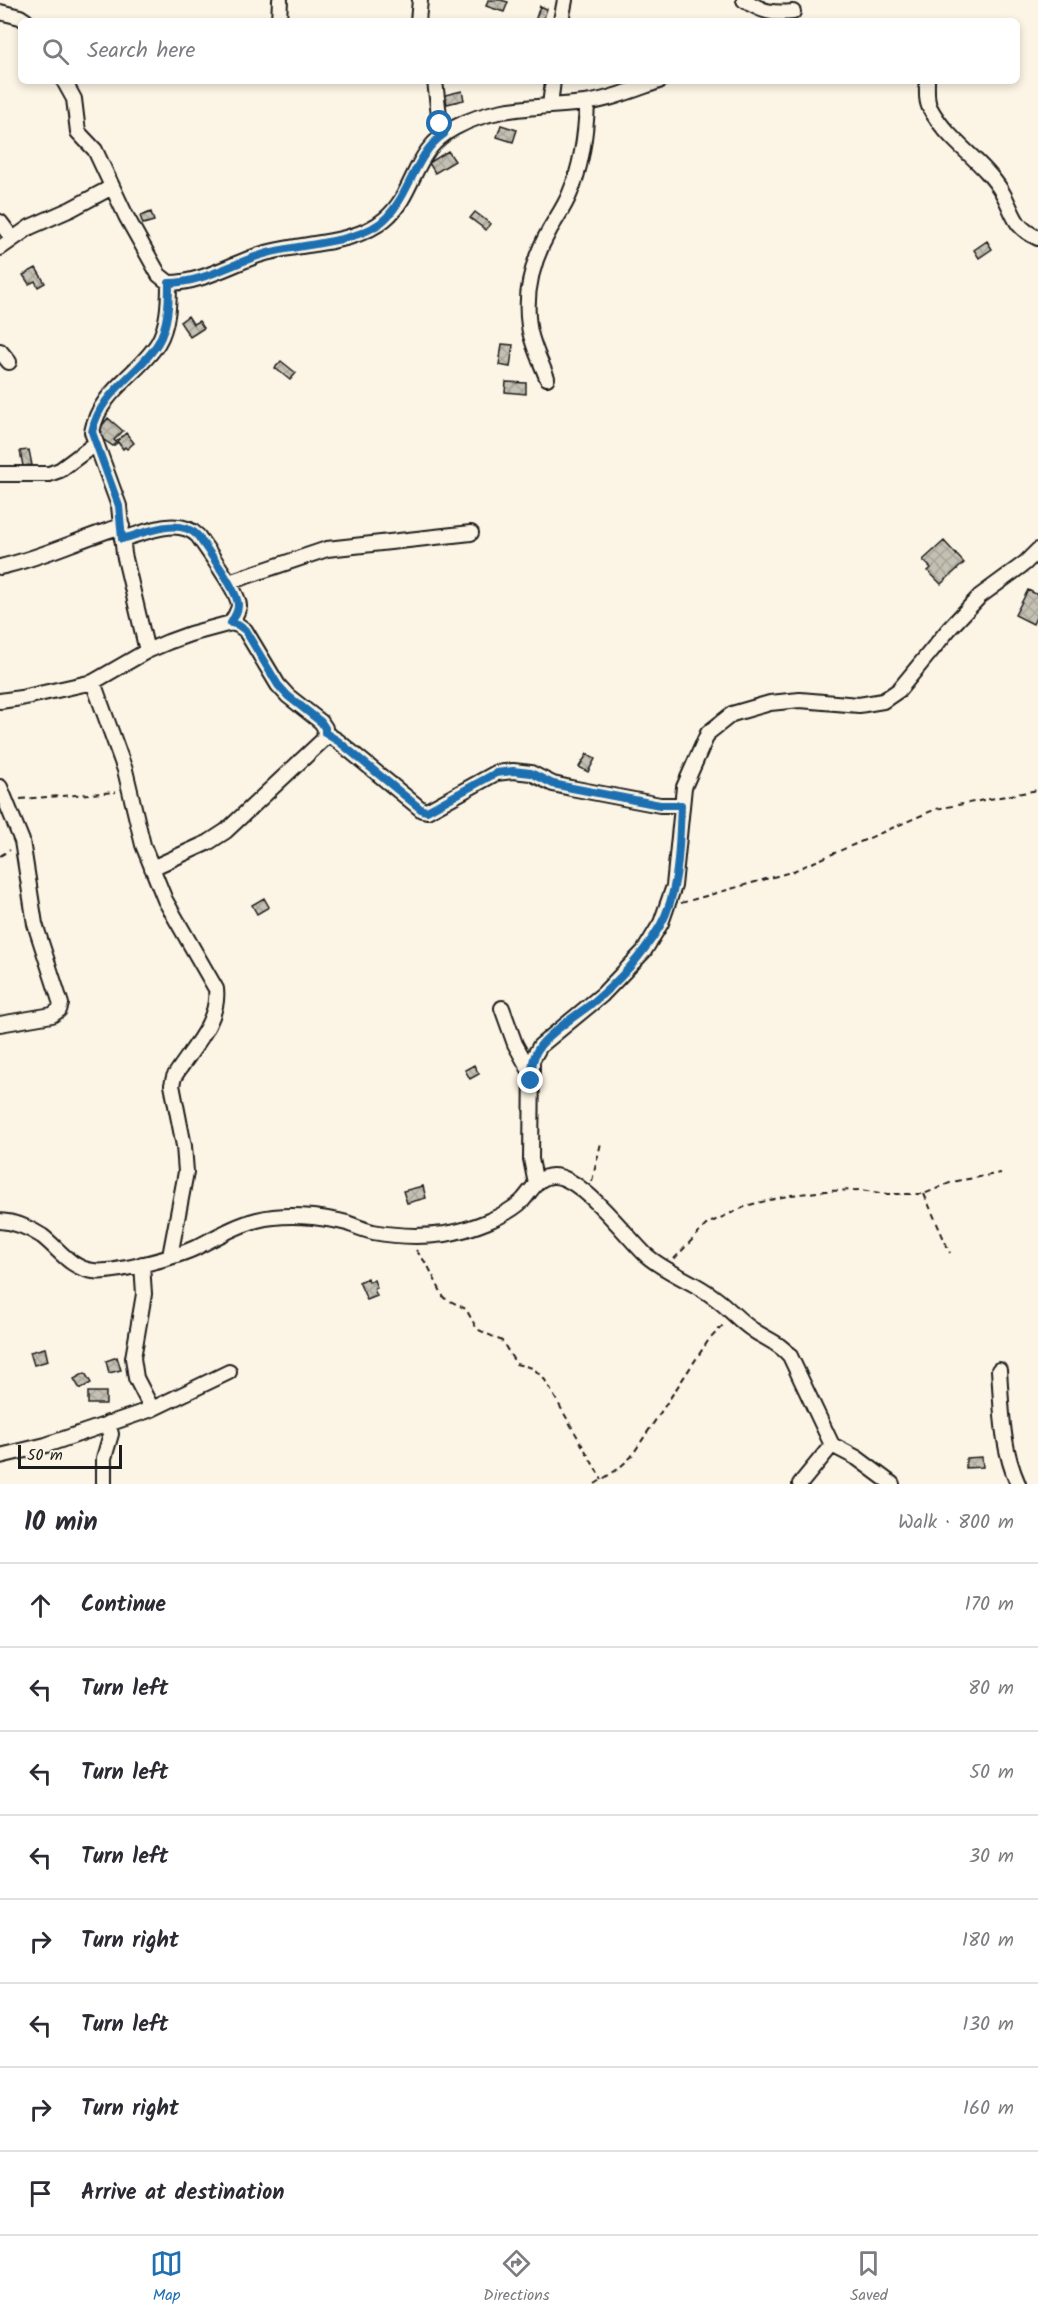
<!DOCTYPE html>
<meta charset="utf-8">
<style>
body{margin:0;font-family:Kalam,sans-serif;background:#f7f7f7;color:#2b2b33}
.scale{position:absolute;left:18px;bottom:15px;width:104px;box-sizing:border-box;padding-left:6px;border:3px solid #1c1c1c;border-top:0;font-size:16px;line-height:21px;white-space:nowrap;color:#1c1c1c;-webkit-text-stroke:4px #fcf5e5;paint-order:stroke}
.stop{position:absolute;width:18px;height:18px;margin:-14px;border:4px solid #1f6fb2;border-radius:50%;background:#fff}
.stop.end{background:#1f6fb2;border-color:#fff;box-shadow:0 2px 6px #0008}
.list{margin:0;padding:0;list-style:none}
h2{display:flex;justify-content:space-between;align-items:center;height:78px;margin:0;padding:0 24px;font-size:26px}
h2 small{font-size:20px;font-weight:400;color:#7c7c81}
.list li{display:grid;grid-template-columns:39px 1fr auto;gap:18px;align-items:center;box-sizing:border-box;height:84px;padding:0 24px;border-top:2px solid #e1e1e2}
.list b{display:block;font-size:22px;white-space:nowrap}
.list em{font-size:20px;font-style:normal;color:#7c7c81}
.icon{flex:none;width:33px;height:33px;fill:none;stroke:currentColor;stroke-width:2;stroke-linecap:round;stroke-linejoin:round}
.map{position:relative;flex:none;width:1038px;height:1484px;overflow:hidden}
.search{position:absolute;background:#fff;box-shadow:0 3px 9px #0003;left:18px;right:18px;top:18px;height:66px;display:flex;align-items:center;gap:15px;box-sizing:border-box;padding:0 21px;border-radius:9px;color:#7c7c81;font-size:22px}
.sheet{height:750px;background:#fff}
nav{display:flex;justify-content:space-around;align-items:center;box-sizing:border-box;height:84px;border-top:2px solid #e1e1e2;background:#fff;font-size:16px;color:#7c7c81}
nav a{display:grid;justify-items:center;gap:3px}
nav .on{color:#1f6fb2}
.map>svg:first-child{display:block}
</style>
<div class="map">
<svg width="1038" height="1484" viewBox="0 0 1038 1484">
<defs>
<pattern id="building-cross-hatch" width="8" height="8" patternUnits="userSpaceOnUse" patternTransform="scale(1.5)"><rect width="8" height="8" fill="#c4c0b3"/><path d="M0 0l8 8M0 8l8-8" fill="none" stroke="#a8a499"/></pattern>
</defs>
<rect width="100%" height="100%" fill="#fcf5e5"/>
<filter id="ink" filterUnits="userSpaceOnUse"><feTurbulence type="fractalNoise" baseFrequency=".0167" numOctaves="2"/><feDisplacementMap in="SourceGraphic" scale="12" xChannelSelector="R" yChannelSelector="G"/><feConvolveMatrix kernelMatrix="1 2 1 2 8 2 1 2 1" color-interpolation-filters="sRGB"/></filter>
<g filter="url(#ink)">
<!-- building -->
<path fill="url(#building-cross-hatch)" stroke="#1c1c1c" stroke-width="1.5" d="M488,0h13l7,2 -4,10 -18,-6z
M540,6l7,3 -4,12h-8z
M462,91l2,9 -17,4 -2,-9z
M501,125l16,5 -4,12 -16,-5z
M448,151l7,10 -20,12 -6,-10z
M151,212l3,9 -11,3 -3,-8z
M475,212l16,12 -5,6 -16,-12z
M987,241l5,8 -13,9 -5,-8z
M36,268l9,15 -7,4 -3,-6 -6,3 -6,-9z
M188,316l5,8 6,-3 5,7 -14,9 -10,-15z
M502,344l11,1 -3,22 -11,-2z
M281,361l15,12 -6,7 -15,-12z
M506,382l20,1v11l-21,-2z
M108,418l15,13 -9,9 3,3 -4,3 -15,-10 4,-4 -3,-3z
M126,433l8,10 -7,6 -2,-2 -2,2 -6,-8z
M29,450l3,15 -9,1 -3,-15z
M944,541l20,22 -23,21 -13,-13 3,-3 -8,-8z
M1028,590l10,5v18l-5,11 -18,-9z
M587,754l8,5 -7,13 -9,-5z
M264,898l5,9 -12,7 -5,-9z
M474,1065l5,9 -9,5 -5,-9z
M423,1186l3,12 -19,5 -4,-12z
M368,1278l1,4 5,-2 3,8 -3,1 3,7 -10,4 -8,-18z
M45,1348l3,13 -14,4 -4,-13z
M117,1357l4,13 -12,3 -3,-12z
M85,1373l6,10 -11,6 -6,-10z
M88,1392h18v12h-18z
M982,1457l1,10 -17,1v-10z"/>
<g fill="none" stroke-linecap="round" stroke-linejoin="round">
<defs>
<path id="street" d="M744,0c19,12 28,14 49,12
M0,12l20,5 6,4
M279,21l1,-21
M418,21l2,-21
M561,21l4,-21
M64,81l10,18 4,33 17,18 31,66 33,59 10,8c31,0 61,-18 90,-28 39,-13 95,-9 126,-36 32,-27 26,-69 71,-92 40,-22 86,-19 129,-24 24,-3 51,-14 74,-22
M435,81l5,43 4,10
M927,81c0,9 -1,20 3,27 18,34 53,52 72,84 13,22 10,34 36,46
M550,105l3,-24
M0,222l12,16
M0,248l30,-21 41,-18 41,-22
M0,351l9,11
M547,378c-6,-16 -16,-35 -18,-52 -5,-34 4,-67 21,-97 7,-12 15,-23 20,-36 12,-28 16,-61 17,-90
M0,474h49l11,-4 35,-26
M122,539c23,-6 56,-23 76,-3 9,14 41,56 41,70 -1,5 -5,12 -8,17
M0,567c42,-9 81,-29 122,-41
M229,582l98,-33 144,-16
M147,651l-23,-97 -5,-48 -27,-74c8,-42 46,-57 66,-89 10,-17 11,-40 11,-60
M93,682l32,88 18,75 22,55 51,89c4,32 -26,62 -42,88l-2,8 12,61 2,26 -16,84
M0,701l21,-3 72,-16 54,-31 21,-9 22,-8 41,-11 7,2 7,5 33,55 10,11 33,26 4,6 -1,11 -98,92 -17,11 -57,26
M325,733l13,8 84,69 5,1 69,-38 17,-2 18,2 22,11 18,4 89,17h21
M0,787l22,54 13,83 26,80 -2,6 -7,5 -52,9
M502,1008l13,36 16,29
M536,1184l-5,-25 1,-99 8,-14 62,-51 42,-44 17,-28 13,-37 10,-99 24,-54 24,-19 38,-11 30,-3 59,5 24,-4 16,-11 50,-61 31,-33 45,-33 13,-13
M0,1221c16,1 28,6 42,15 17,13 28,32 51,35 20,3 83,-14 102,-23 20,-10 39,-22 62,-28 27,-7 62,-4 90,3 8,3 17,7 26,9 22,4 49,5 72,2 24,-4 61,-17 78,-34 9,-10 16,-25 31,-24 28,1 72,60 92,79 20,18 48,26 69,43 14,10 24,23 38,32 13,9 27,13 37,26l42,89 25,13 35,26
M142,1264l2,30 -11,64 3,20 16,31
M999,1370c3,40 2,76 19,114
M0,1456l46,-11 106,-36 77,-37
M104,1484v-26l7,-24 -3,-11
M800,1484l32,-39"/>
</defs>
<!-- street casing -->
<use href="#street" stroke="#1c1c1c" stroke-width="18"/>
<!-- path -->
<path stroke="#1c1c1c" stroke-width="2" stroke-dasharray="6 4.5" stroke-linecap="butt" d="M20,799l96,-7
M0,856l10,-6
M681,903l110,-31 145,-63 102,-19
M592,1181l9,-38
M924,1194l26,59
M416,1250l12,16 16,32 22,11 11,20 25,12 14,23 17,4 12,12 57,100
M674,1259l33,-35 42,-19 42,-10 34,-4 35,-1 27,4h37l28,-12 49,-9
M595,1484l23,-15 13,-12 77,-116 17,-18"/>
<!-- street -->
<use href="#street" stroke="#fcf5e5" stroke-width="14"/>
</g>
</g>
<g fill="none" stroke-linecap="round" stroke-linejoin="round" filter="url(#ink)">
<!-- route -->
<path stroke="#1f6fb2" stroke-width="8" d="M440,124l4,10c-29,20 -33,58 -57,83 -26,28 -90,26 -126,38 -30,9 -60,28 -92,28 0,20 -1,43 -11,60 -20,33 -58,48 -66,89l27,74 3,33c23,-6 57,-23 76,-3 9,14 41,55 40,70 0,5 -4,12 -7,17l7,2 7,5 33,55 10,11 33,26 4,6v5l13,8 84,69 5,1 69,-38 17,-2 18,2 22,11 19,4 88,17h21c-2,39 -1,86 -21,121 -18,30 -43,57 -70,79 -16,12 -37,25 -50,41 -8,11 -8,22 -9,35"/>
</g>
</svg>
<div class="scale">50 m</div>
<div class="stop" style="left:440px;top:124px"></div>
<div class="stop end" style="left:531px;top:1081px"></div>
<div class="search"><svg class="icon" aria-label="search" viewBox="0 0 24 24"><circle cx="10" cy="10" r="6"/><path d="M15 15l6 6"/></svg>Search here</div>
</div>
<section class="sheet">
<h2>10 min<small>Walk · 800 m</small></h2>
<ul class="list">
<li><svg class="icon" aria-label="ahead" viewBox="0 0 24 24"><path d="M12 20V5M6 11l6-6 6 6"/></svg><div><b>Continue</b></div><em>170 m</em></li>
<li><svg class="icon" aria-label="left" viewBox="0 0 24 24"><path d="M17 20v-9H6M10 6l-5 5 5 5"/></svg><div><b>Turn left</b></div><em>80 m</em></li>
<li><svg class="icon" aria-label="left" viewBox="0 0 24 24"><path d="M17 20v-9H6M10 6l-5 5 5 5"/></svg><div><b>Turn left</b></div><em>50 m</em></li>
<li><svg class="icon" aria-label="left" viewBox="0 0 24 24"><path d="M17 20v-9H6M10 6l-5 5 5 5"/></svg><div><b>Turn left</b></div><em>30 m</em></li>
<li><svg class="icon" aria-label="right" viewBox="0 0 24 24"><path d="M7 20v-9h11M14 6l5 5-5 5"/></svg><div><b>Turn right</b></div><em>180 m</em></li>
<li><svg class="icon" aria-label="left" viewBox="0 0 24 24"><path d="M17 20v-9H6M10 6l-5 5 5 5"/></svg><div><b>Turn left</b></div><em>130 m</em></li>
<li><svg class="icon" aria-label="right" viewBox="0 0 24 24"><path d="M7 20v-9h11M14 6l5 5-5 5"/></svg><div><b>Turn right</b></div><em>160 m</em></li>
<li><svg class="icon" aria-label="arrive" viewBox="0 0 24 24"><path d="M6 21V4h12l-3 4 3 4H6"/></svg><div><b>Arrive at destination</b></div></li>
</ul>
</section>
<nav>
<a class="on"><svg class="icon" aria-label="map" viewBox="0 0 24 24"><path d="M3 6l6-2 6 2 6-2v14l-6 2-6-2-6 2zM9 4v14M15 6v14"/></svg>Map</a>
<a><svg class="icon" aria-label="directions" viewBox="0 0 24 24"><path d="M12 3l9 9-9 9-9-9zM9 14v-3h6M13 9l2 2-2 2"/></svg>Directions</a>
<a><svg class="icon" aria-label="saved" viewBox="0 0 24 24"><path d="M7 4h10v16l-5-4-5 4z"/></svg>Saved</a>
</nav>
